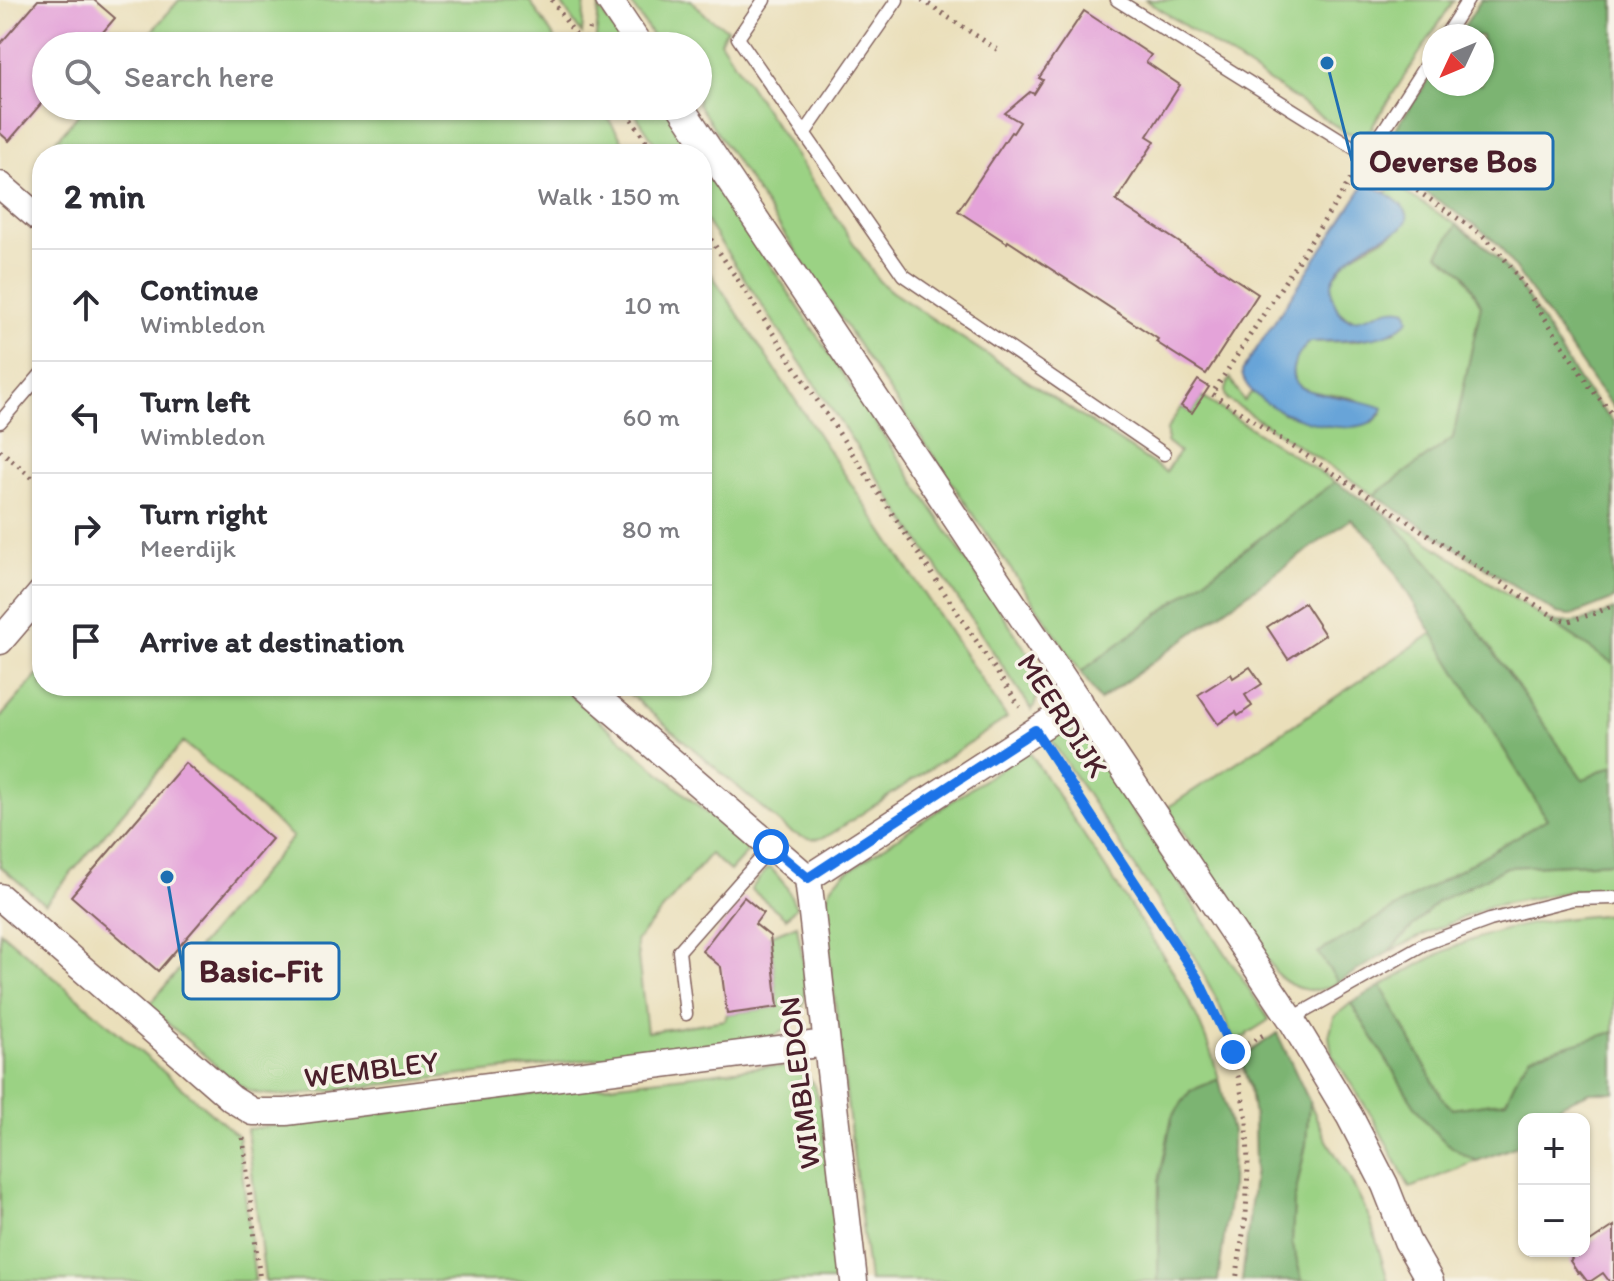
<!DOCTYPE html>
<meta charset="utf-8">
<style>
body{margin:0;font-family:Itim,sans-serif;background:#f2f2f3;color:#2b2b33}
.controls{position:absolute;right:24px;bottom:24px;display:grid;overflow:hidden;border-radius:16px;box-shadow:0 2px 6px #0004}
.controls button{width:72px;height:72px;display:grid;place-items:center;padding:0;border:0;border-bottom:2px solid #e1e1e2;background:#fff;color:#2b2b33;font:40px sans-serif}
.compass{position:absolute;left:1422px;top:24px;width:72px;height:72px;border-radius:50%;background:#fff;box-shadow:0 2px 6px #0004;rotate:226deg}
.stop{position:absolute;width:24px;height:24px;margin:-18px;border:6px solid #1a73e8;border-radius:50%;background:#fff}
.stop.end{background:#1a73e8;border-color:#fff;box-shadow:0 2px 8px #0008}
.list{margin:0;padding:0;list-style:none}
h2{display:flex;justify-content:space-between;align-items:center;height:104px;margin:0;padding:0 32px;font-size:34px}
h2 small{font-size:26px;font-weight:400;color:#7c7c81}
.list li{display:grid;grid-template-columns:52px 1fr auto;gap:24px;align-items:center;box-sizing:border-box;height:112px;padding:0 32px;border-top:2px solid #e1e1e2}
.list b{display:block;font-size:30px;white-space:nowrap}
.list p{margin:0;font-size:26px;white-space:nowrap;color:#7c7c81}
.list em{font-size:26px;font-style:normal;color:#7c7c81}
.icon{flex:none;width:44px;height:44px;fill:none;stroke:currentColor;stroke-width:2;stroke-linecap:round;stroke-linejoin:round}
.map{position:relative;flex:none;width:1614px;height:1281px;overflow:hidden}
.search{position:absolute;background:#fff;box-shadow:0 2px 6px #0004;left:32px;top:32px;width:680px;height:88px;display:flex;align-items:center;gap:20px;box-sizing:border-box;padding:0 28px;border-radius:44px;color:#7c7c81;font-size:30px}
.panel{position:absolute;background:#fff;box-shadow:0 2px 6px #0004;left:32px;top:144px;width:680px;height:552px;border-radius:32px}
.map>svg:first-child{display:block}
</style>
<div class="map">
<svg width="1614" height="1281" viewBox="0 0 1614 1281">
<rect width="100%" height="100%" fill="#f7f3e8"/>
<filter id="ink" filterUnits="userSpaceOnUse"><feTurbulence type="fractalNoise" baseFrequency=".0125" numOctaves="2"/><feDisplacementMap in="SourceGraphic" scale="16" xChannelSelector="R" yChannelSelector="G"/><feConvolveMatrix kernelMatrix="1 2 1 2 8 2 1 2 1" color-interpolation-filters="sRGB"/></filter>
<filter id="wash" filterUnits="userSpaceOnUse"><feTurbulence type="fractalNoise" baseFrequency=".006" numOctaves="4" result="noise"/><feDisplacementMap in="SourceGraphic" scale="32" xChannelSelector="R" yChannelSelector="G"/><feGaussianBlur stdDeviation="1.8" result="paint"/><feColorMatrix in="noise" values="0 0 0 0 0 0 0 0 0 0 0 0 0 0 0 0 0 1.4 0 .05"/><feComposite in="paint" operator="in"/></filter>
<g filter="url(#wash)">
<rect width="100%" height="100%" fill="#eadfba"/>
<!-- green -->
<path fill="#9bd284" stroke="#727858" stroke-width="2" d="M179,0h350l31,46h-421z
M559,0h26l-3,34z
M629,0h62l17,17 19,12 -7,12 138,209 21,31 13,11 274,180 13,-20 -12,-10v-13l14,-22 11,6 10,-16 133,85 -254,190 -202,-296 -181,-272v-58h-39z
M1146,0h308l-82,126 1,1c-9,8 -17,8 -28,5z
M599,8l26,38h-30z
M86,106h514l31,48h-587z
M630,106h35l31,48h-34z
M702,162l328,494c9,19 12,35 2,54l-330,-495z
M1398,188l59,37 -19,29 26,19 17,32 -28,133 -79,57 -146,-95c-6,-7 -2,-14 2,-22l14,23 8,-9 31,21 45,13 45,-4 9,-8c-9,-5 -19,-12 -28,-15 -19,-7 -65,-1 -61,-31 2,-11 9,-19 17,-26l46,-1 40,-10 -10,-22 -27,12 -13,-4 -9,-7 -6,-14 1,-16 17,-23 48,-26 10,-18 -8,-10 -15,-11z
M702,260l305,458 -176,116c-16,9 -30,5 -44,-5l-167,-143h82z
M1388,516l226,148v101l-31,15 -140,-200z
M1433,633l114,186 -228,133 19,30c-21,14 -44,9 -61,-8l-110,-166z
M42,670v16h518l189,164 -19,21 -20,-17 -74,87 11,91 78,-12 2,-6 51,-7 -8,-71 27,-11c6,45 26,95 -30,113l-478,58 -28,-2 -13,-4 -12,-7 -88,-77 145,-169 -110,-95 -138,162 -45,-38v-148z
M1063,731h8l13,6 184,281 1,2 -22,14v2l-8,3 -6,-1 -15,-36 -26,-49 -143,-216 4,-4z
M1028,750l143,218c21,36 38,71 48,111l-29,12 -31,90 -1,100h-289l-43,-351c-2,-26 -3,-40 19,-57z
M1614,862v27l-43,2 -81,15 -61,26 -42,21 50,-51 70,-35z
M771,868l15,18 10,21 -10,11 -35,-29 16,-20z
M1614,914v118l-83,24 -12,16 -12,29 -55,8 -9,-10 -62,-113c24,-13 47,-28 71,-38 52,-23 106,-30 162,-34z
M0,931l238,205 17,145h-255z
M1351,1003c14,23 29,46 43,69 23,38 40,70 83,89l-67,27 -37,-70 -41,-64 -3,-18 5,-19z
M768,1066c38,3 44,6 53,42l20,173h-576l-18,-152z
M1309,1101l16,36 23,38 22,44 18,62h-86l-10,-39 2,-41 12,-57z"/>
<!-- forest -->
<path fill="#7cb472" stroke="#636a4e" stroke-width="2" d="M1481,0h133v408l-19,-24 -97,-140 -23,-19 -100,-66 59,-87v12h48v-48h-24z
M1457,225c14,10 27,19 38,31 47,50 70,119 119,166v177l-38,15 -6,1 -14,-2 -182,-118 79,-57 28,-133 -17,-32 -26,-19z
M1335,482l53,34 55,64 140,200 31,-15v97l-107,5 -70,35 -50,51 -49,29 -20,-29 229,-134 -171,-277 -25,-23 -251,181 -19,-28z
M1614,610v54l-65,-43c29,4 38,-1 65,-11z
M1381,986l62,113 9,10 54,-8 13,-29 12,-16 83,-24v60h-24l-28,12 -13,15h-25v22l-4,4 -43,16c-43,-18 -60,-51 -83,-89 -14,-23 -29,-46 -43,-69z
M1277,1033l32,68 -3,43 -12,57 -2,41 10,39h-60l13,-113 -1,-51 -4,-27 -7,-23v-6l5,-8z
M1219,1079l13,53 -1,56 -13,93h-60l1,-100 13,-64 18,-26z"/>
<!-- water -->
<path fill="#67a4d8" stroke="#586282" stroke-width="2" d="M1365,184c11,1 39,19 42,30 2,8 -4,13 -10,17 -22,8 -48,22 -61,43 -5,9 -6,20 -1,30 15,37 46,-4 72,6l2,9c-16,24 -72,21 -99,23 -8,7 -15,15 -17,26 -1,6 0,13 5,17 12,11 65,13 85,23 -13,44 -140,4 -141,-37z"/>
<g id="blocks">
<!-- building -->
<path fill="#e4a3d9" d="M38,0h56l21,18 -24,28h-45v52l-37,43 -9,-8v-89z
M1084,11l67,44 -5,7 34,23 -33,51 8,5 -39,60 142,93 -52,80 -50,-32 2,-3 -150,-98 -1,2 -49,-32 53,-79 2,1 7,-11 -15,-9 25,-21 4,2 9,-14 -4,-2z
M1198,380l11,7 -17,26 -11,-7z
M1304,603l21,32 -37,24 -21,-32z
M1250,667l12,17 -17,11 7,11 -14,10 -2,-4 -18,12 -20,-29 33,-21 2,4z
M185,763l87,76 -114,132 -87,-75z
M744,897l19,16 -8,11 15,12 8,71 -51,7 -6,-47 -19,-16z
M1614,1226v55h-5l-6,-8 -12,8h-4l-7,-9 -2,1 -8,-12 2,-2 -2,-3 7,-5h7v-5z"/>
</g>
</g>
<g filter="url(#ink)">
<use href="#blocks" fill-opacity="0" stroke="#82625d" stroke-width="2"/>
<g fill="none" stroke-linecap="round" stroke-linejoin="round">
<defs>
<path id="lane" d="M764,0l-26,38 165,237 261,179
M1117,0l250,156 67,-104
M1445,36l23,-36
M804,134l93,-134
M0,422l42,-49
M686,1014l-7,-63 92,-104
M1291,1019l133,-75 66,-24 83,-21 41,-1"/>
<path id="street" d="M609,0l31,46
M680,106l611,913 59,98 35,68 22,56 23,40
M0,185l42,36
M0,641l42,-49
M584,686l224,192 272,-176
M808,878l46,403
M0,897l232,202 21,13h33l540,-69"/>
</defs>
<!-- lane casing -->
<use href="#lane" stroke="#82625d" stroke-width="15"/>
<!-- street casing -->
<use href="#street" stroke="#82625d" stroke-width="29"/>
<!-- path -->
<path stroke="#82625d" stroke-width="5" stroke-dasharray="2 6" stroke-linecap="butt" d="M552,0l31,46
M922,0l79,52
M586,46l4,-21
M623,106l32,48
M1384,168l98,67 16,15 18,24 74,113 24,29
M1355,173l-143,221 344,224 13,3 27,-8 18,-8
M702,226l318,481
M0,450l42,36
M1050,752l148,227 35,73 14,68 1,48 -2,46 -10,67
M1233,1052l34,-19
M243,1138l17,143"/>
<!-- lane -->
<use href="#lane" stroke="#fff" stroke-width="12"/>
<!-- street -->
<use href="#street" stroke="#fff" stroke-width="26"/>
</g>
</g>
<g fill="none" stroke-linecap="round" stroke-linejoin="round" filter="url(#ink)">
<!-- route -->
<path stroke="#1a73e8" stroke-width="10" d="M771,847l37,31 227,-148 163,249 35,73"/>
</g>
<g text-anchor="middle" dominant-baseline="central" stroke-width="7" stroke-linejoin="round" paint-order="stroke">
<!-- street labels -->
<g font-size="30" fill="#4a1f2b" stroke="#f7f3e8">
<text transform="translate(1063 715) rotate(57)">MEERDIJK</text>
<text transform="translate(371 1069) rotate(-7)">WEMBLEY</text>
<text transform="translate(799 1083) rotate(-97)">WIMBLEDON</text>
</g>
</g>
<!-- callouts -->
<path fill="none" stroke="#1f6fb2" stroke-width="3" d="M1327 63L1352 161M167 877L183 971"/>
<g fill="#1f6fb2" stroke="#f7f3e8" stroke-width="3">
<circle cx="1327" cy="63" r="8"/>
<circle cx="167" cy="877" r="8"/>
</g>
<g fill="#f7f3e8" stroke="#1f6fb2" stroke-width="3">
<rect x="1352" y="133" width="201" height="56" rx="8"/>
<rect x="183" y="943" width="156" height="56" rx="8"/>
</g>
<g font-size="32" text-anchor="middle" font-weight="bold" fill="#4a1f2b">
<text x="1453" y="172">Oeverse Bos</text>
<text x="261" y="982">Basic-Fit</text>
</g>
</svg>
<div class="controls">
<button>+</button>
<button>−</button>
</div>
<svg class="compass" viewBox="-18 -18 36 36"><path d="M0-13l5 13h-10z" fill="#e53935"/><path d="M0 13l5-13h-10z" fill="#7c7c81"/></svg>
<div class="stop" style="left:771px;top:847px"></div>
<div class="stop end" style="left:1233px;top:1052px"></div>
<div class="search"><svg class="icon" aria-label="search" viewBox="0 0 24 24"><circle cx="10" cy="10" r="6"/><path d="M15 15l6 6"/></svg>Search here</div>
<section class="panel">
<h2>2 min<small>Walk · 150 m</small></h2>
<ul class="list">
<li><svg class="icon" aria-label="ahead" viewBox="0 0 24 24"><path d="M12 20V5M6 11l6-6 6 6"/></svg><div><b>Continue</b><p>Wimbledon</p></div><em>10 m</em></li>
<li><svg class="icon" aria-label="left" viewBox="0 0 24 24"><path d="M17 20v-9H6M10 6l-5 5 5 5"/></svg><div><b>Turn left</b><p>Wimbledon</p></div><em>60 m</em></li>
<li><svg class="icon" aria-label="right" viewBox="0 0 24 24"><path d="M7 20v-9h11M14 6l5 5-5 5"/></svg><div><b>Turn right</b><p>Meerdijk</p></div><em>80 m</em></li>
<li><svg class="icon" aria-label="arrive" viewBox="0 0 24 24"><path d="M6 21V4h12l-3 4 3 4H6"/></svg><div><b>Arrive at destination</b></div></li>
</ul>
</section>
</div>
